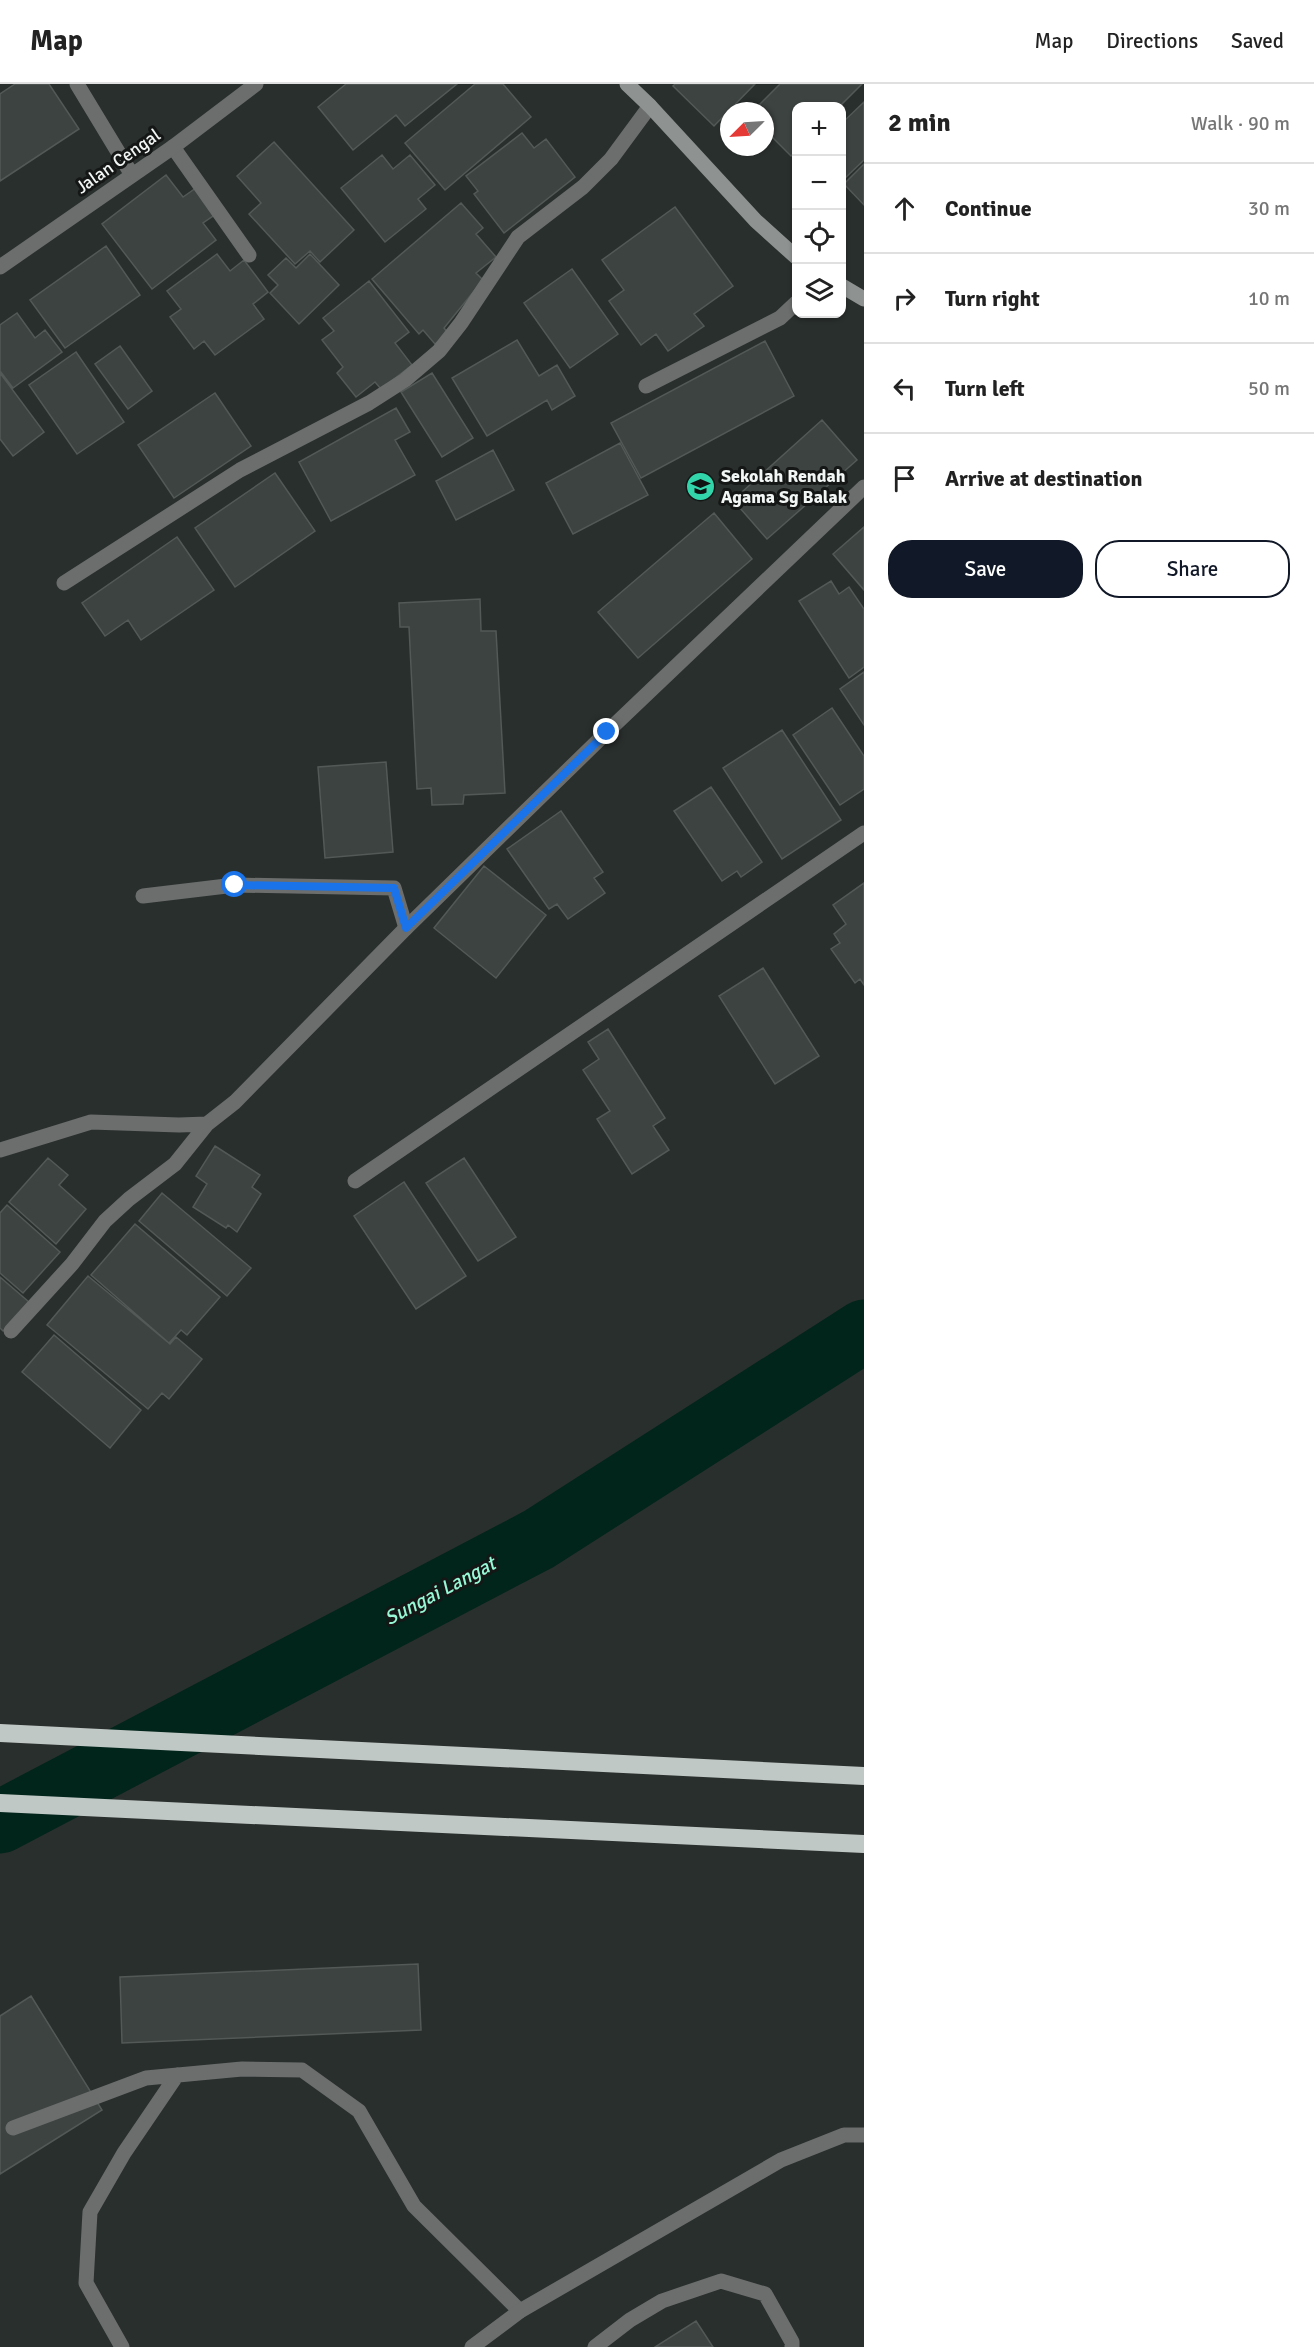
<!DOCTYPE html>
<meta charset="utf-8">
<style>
body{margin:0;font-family:Signika,sans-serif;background:#f6f6f6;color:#222}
.controls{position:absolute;right:18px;top:18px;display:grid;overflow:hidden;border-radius:12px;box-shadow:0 2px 4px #0004}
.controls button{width:54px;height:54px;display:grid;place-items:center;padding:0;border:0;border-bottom:2px solid #e0e0e0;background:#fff;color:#222;font:30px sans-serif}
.compass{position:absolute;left:720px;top:18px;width:54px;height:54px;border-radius:50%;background:#fff;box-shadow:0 2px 4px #0004;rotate:246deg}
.stop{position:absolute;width:18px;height:18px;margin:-14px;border:4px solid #1a73e8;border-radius:50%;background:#fff}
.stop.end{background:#1a73e8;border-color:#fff;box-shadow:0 2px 6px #0008}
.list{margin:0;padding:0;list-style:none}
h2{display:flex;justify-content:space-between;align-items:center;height:78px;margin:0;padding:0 24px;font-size:26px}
h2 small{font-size:20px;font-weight:400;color:#767676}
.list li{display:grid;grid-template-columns:39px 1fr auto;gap:18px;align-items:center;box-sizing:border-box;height:90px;padding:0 24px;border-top:2px solid #e0e0e0}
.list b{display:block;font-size:22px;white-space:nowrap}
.list em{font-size:20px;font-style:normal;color:#767676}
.actions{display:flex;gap:12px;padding:18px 24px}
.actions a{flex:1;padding:14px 0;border:2px solid #111827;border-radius:24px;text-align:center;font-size:21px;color:#111827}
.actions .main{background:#111827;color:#fff}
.icon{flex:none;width:33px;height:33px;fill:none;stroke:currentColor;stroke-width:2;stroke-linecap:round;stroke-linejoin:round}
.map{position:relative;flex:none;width:864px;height:2263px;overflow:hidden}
header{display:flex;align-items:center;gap:36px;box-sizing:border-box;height:84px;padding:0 30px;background:#fff;border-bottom:2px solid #e0e0e0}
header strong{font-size:28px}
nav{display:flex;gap:33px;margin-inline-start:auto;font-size:21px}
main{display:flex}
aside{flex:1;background:#fff}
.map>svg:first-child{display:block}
</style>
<header>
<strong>Map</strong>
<nav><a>Map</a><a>Directions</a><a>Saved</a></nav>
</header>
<main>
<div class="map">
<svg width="864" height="2263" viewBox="0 0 864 2263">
<rect width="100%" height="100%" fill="#292f2d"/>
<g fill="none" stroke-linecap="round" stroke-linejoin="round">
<!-- river -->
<path stroke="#02251b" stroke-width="63" d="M0,1738l539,-283 325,-208"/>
</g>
<!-- building -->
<path fill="#3d4341" stroke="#525956" stroke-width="1.5" d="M15,0h34l30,45 -79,52v-87z
M346,0h111l-52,42 -9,-11 -43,35 -35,-43z
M475,0h28l28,33 -86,73 -40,-47z
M675,0h80l-41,42 -41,-40z
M780,0h82l-22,22h-44v45l-5,5 -26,-26v-19h-12z
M864,18v58l-22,21v-58z
M522,49l12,15 12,-9 29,38 -71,56 -30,-39 4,-3 -12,-15z
M274,58l80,88 -34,32 -10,-11 -15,13 -46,-50 12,-11 -24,-27z
M382,71l11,14 17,-14 25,30 -17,14 8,10 -41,33 -44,-54z
M864,80v41l-20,-21z
M166,91l17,22 13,-9 20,26 -13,9 13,17 -64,49 -50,-65z
M461,119l22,25 -7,6 20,23 -20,16 7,7 -39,48 4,5 -13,11 -12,-14 -4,4 -47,-55z
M675,123l58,79 -39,28 10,12 -36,25 -12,-17 -15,11 -32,-44 15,-11 -22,-30z
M106,162l34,49 -75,53 -35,-48z
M217,170l13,17 14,-11 24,32 -15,12 11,15 -49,36 -11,-14 -10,8 -24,-32 11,-8 -14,-18z
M310,170l29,31 -40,39 -29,-31 8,-8 -10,-10 18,-17 10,10z
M572,185l46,65 -48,34 -46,-65z
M369,197l40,51 -14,11 17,22 -31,24 -6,-7 -19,15 -19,-24 6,-6 -21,-27 12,-9 -11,-13z
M17,229l18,25 10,-8 17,22 -49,36 -13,-17v-46z
M517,256l22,36 18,-11 18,31 -23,14 -5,-10 -60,36 -35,-58z
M765,257l29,55 -153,82 -30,-55z
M120,262l32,45 -24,18 -33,-45z
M76,268l48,70 -47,32 -48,-69z
M0,289l44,59 -31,24 -13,-17z
M432,289l41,65 -31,19 -41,-65z
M215,309l36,53 -77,52 -36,-53z
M396,324l14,24 -15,8 20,35 -84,46 -32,-59z
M822,336l35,40 -90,79 -34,-39z
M620,359l28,52 -75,39 -27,-51z
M493,366l21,40 -58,30 -20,-39z
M275,389l40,58 -80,56 -40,-59z
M714,429l38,46 -114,99 -40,-46z
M864,443v63l-31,-36z
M177,453l37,53 -73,50 -13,-20 -23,16 -23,-33z
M831,497l8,13 10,-7 15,22v58l-15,11 -50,-77z
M480,515l1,32h15l9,162 -41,2 -1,9 -31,1 -1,-17 -14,1 -8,-162h-9l-1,-24z
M864,588v53l-24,-36z
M832,624l32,48v33l-24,16 -47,-70z
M782,646l59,90 -59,39 -59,-91z
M386,678l7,90 -68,6 -7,-91z
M711,703l51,75 -21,15 -4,-6 -15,10 -48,-70z
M561,727l42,61 -9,6 11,15 -37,26 -11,-15 -8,5 -42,-60z
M484,782l62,49 -50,63 -62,-50z
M864,799v102l-4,-6 -5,4 -24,-34 9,-6 -6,-9 12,-10 -13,-19z
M763,884l56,88 -44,28 -56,-88z
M608,945l57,89 -12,8 16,24 -37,24 -35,-55 13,-8 -27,-41 16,-11 -11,-17z
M215,1062l45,29 -8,12 9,7 -24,38 -9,-7 -2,3 -33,-21 14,-23 -11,-8z
M48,1074l20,17 -9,10 27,24 -30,35 -47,-42z
M464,1074l52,79 -38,24 -52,-78z
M404,1098l62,94 -50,33 -62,-93z
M162,1109l89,75 -24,28 -88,-75z
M7,1121l53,47 -37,41 -23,-20v-60z
M135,1140l85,73 -33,38 -6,-5 -12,13 -78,-68z
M88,1192l82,68 6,-7 26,22 -33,40 -7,-6 -14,16 -101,-84z
M0,1193l29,25 -26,29 -3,-3z
M54,1251l87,75 -31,38 -88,-76z
M418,1880l3,66 -299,13 -2,-66z
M31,1912l71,114 -102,64v-158z
M696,2237l17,26h-58z"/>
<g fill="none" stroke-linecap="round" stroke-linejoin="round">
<!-- lane -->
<path stroke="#6b6e6d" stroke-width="15" d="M173,63l76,108
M646,302l134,-68 16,-15
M143,812l92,-11 159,3 12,40
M13,2044l133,-50 96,-9 60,1 57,41 55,95 106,105
M122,2263l-36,-64 4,-71 34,-59 53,-78
M595,2263l35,-27 32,-19 59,-20 44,13 27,48v5"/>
<!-- street -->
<path stroke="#6b6e6d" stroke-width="15" d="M77,0l55,91
M0,183l173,-120 83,-63
M64,499l176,-113 129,-67 36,-23 34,-29 22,-28 57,-86 65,-50 28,-28 39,-53
M0,1066l91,-28 88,3 28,-1 28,-22 171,-174 201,-196 257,-245
M355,1097l509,-348
M11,1247l61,-67 33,-43 24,-22 46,-35 32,-40
M472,2263l48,-36 261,-151 63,-25h20"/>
<!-- secondary -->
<path stroke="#8e9391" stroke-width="15" d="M627,0l23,22 106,115 40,36
M842,202l22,13"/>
<!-- highway -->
<path stroke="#c0c8c5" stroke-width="18" d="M0,1649l864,43
M0,1719l864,41"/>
</g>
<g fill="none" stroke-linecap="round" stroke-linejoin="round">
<!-- route -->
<path stroke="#1a73e8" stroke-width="8" d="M235,801l159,3 12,40 201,-196"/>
</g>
<!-- icons -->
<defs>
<symbol id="school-disc" viewBox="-11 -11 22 22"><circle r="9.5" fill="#32d4a9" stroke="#141716"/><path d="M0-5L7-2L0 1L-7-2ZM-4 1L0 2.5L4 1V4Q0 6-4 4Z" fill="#111"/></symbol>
</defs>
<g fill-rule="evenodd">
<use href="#school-disc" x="684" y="386" width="33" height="33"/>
</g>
<g text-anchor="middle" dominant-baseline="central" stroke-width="6" stroke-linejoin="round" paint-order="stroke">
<!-- street labels -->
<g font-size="18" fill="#f2f6f4" stroke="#141716">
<text transform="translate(118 77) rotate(-35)">Jalan Cengal</text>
</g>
<!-- poi labels -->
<g font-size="18" font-weight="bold" fill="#f2f6f4" stroke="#141716" text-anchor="start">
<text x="721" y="392">Sekolah Rendah<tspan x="721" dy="21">Agama Sg Balak</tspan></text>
</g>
<!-- water labels -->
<g font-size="20" font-style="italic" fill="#97f8d6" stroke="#141716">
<text transform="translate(440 1507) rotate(-28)">Sungai Langat</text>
</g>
</g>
</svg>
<div class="controls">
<button>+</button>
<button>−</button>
<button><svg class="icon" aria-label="locate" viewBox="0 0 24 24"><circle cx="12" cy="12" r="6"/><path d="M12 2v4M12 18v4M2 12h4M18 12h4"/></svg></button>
<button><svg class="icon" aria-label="layers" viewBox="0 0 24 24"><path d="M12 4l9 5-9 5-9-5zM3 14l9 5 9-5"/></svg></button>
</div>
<svg class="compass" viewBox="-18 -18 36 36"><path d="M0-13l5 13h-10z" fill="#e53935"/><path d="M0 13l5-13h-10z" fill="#767676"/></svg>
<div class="stop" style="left:235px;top:801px"></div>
<div class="stop end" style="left:607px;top:648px"></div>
</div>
<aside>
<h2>2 min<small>Walk · 90 m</small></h2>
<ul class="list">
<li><svg class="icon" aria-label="ahead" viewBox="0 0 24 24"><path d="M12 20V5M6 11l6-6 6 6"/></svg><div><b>Continue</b></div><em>30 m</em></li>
<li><svg class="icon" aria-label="right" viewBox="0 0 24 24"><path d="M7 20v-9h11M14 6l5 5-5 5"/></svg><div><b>Turn right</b></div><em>10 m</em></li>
<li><svg class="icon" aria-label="left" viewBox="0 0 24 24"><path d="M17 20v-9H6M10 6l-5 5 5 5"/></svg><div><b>Turn left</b></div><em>50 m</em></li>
<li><svg class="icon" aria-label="arrive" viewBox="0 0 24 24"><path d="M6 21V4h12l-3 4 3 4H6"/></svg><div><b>Arrive at destination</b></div></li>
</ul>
<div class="actions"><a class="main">Save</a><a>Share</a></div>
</aside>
</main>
